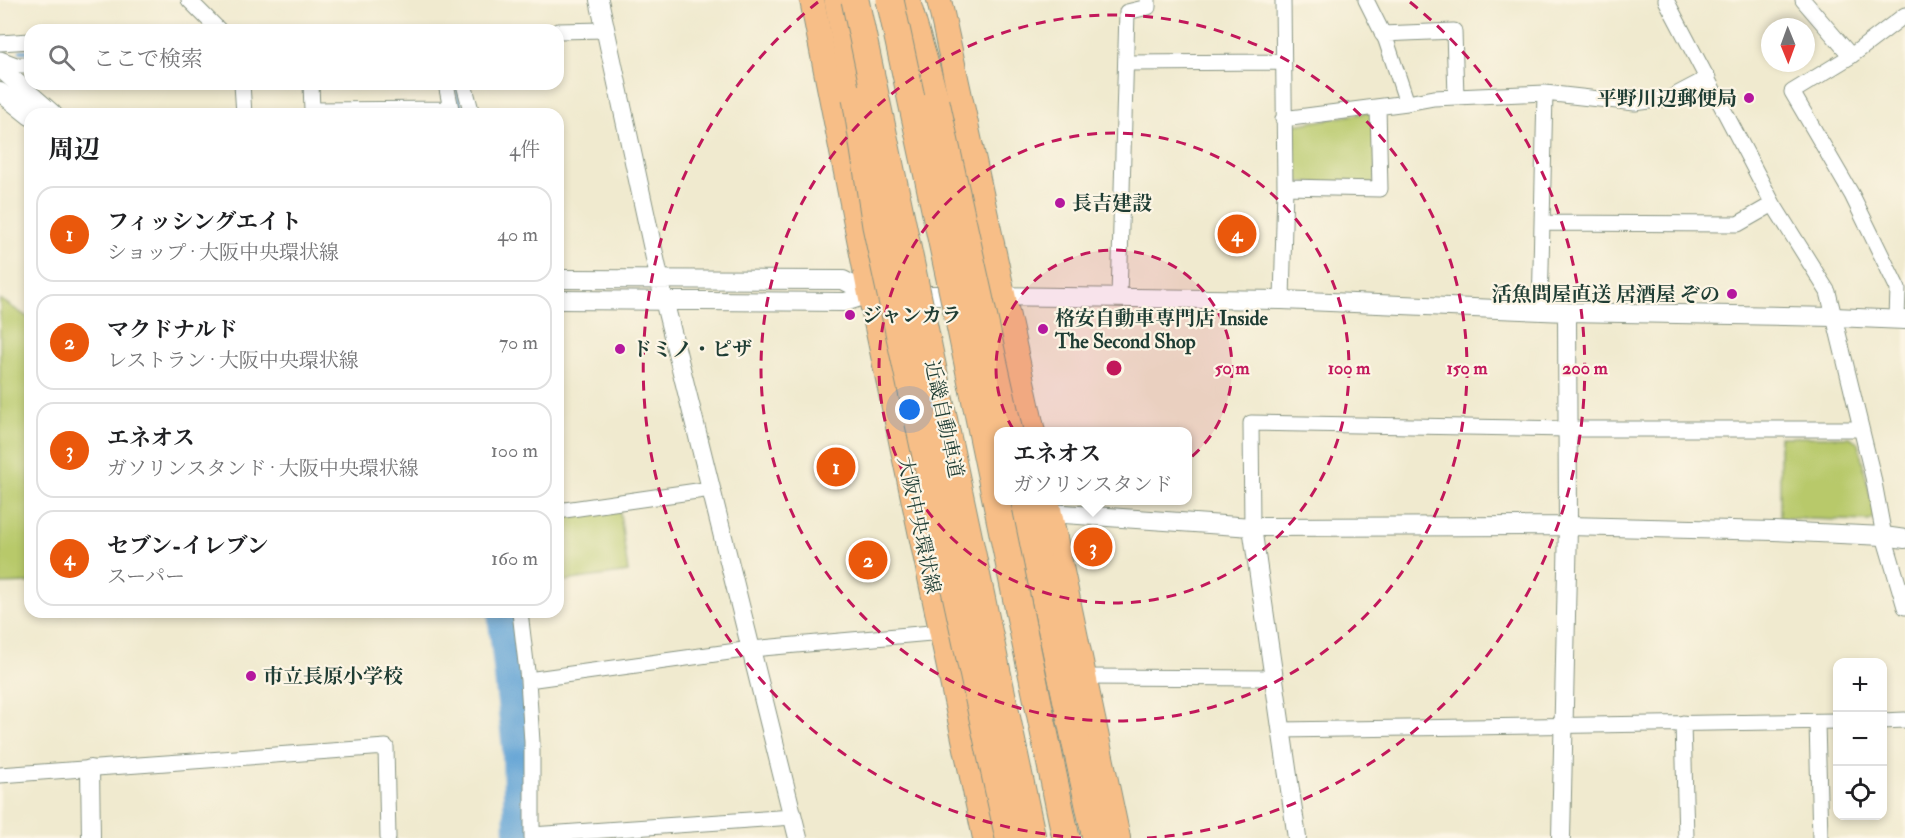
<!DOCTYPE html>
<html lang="ja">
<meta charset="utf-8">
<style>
body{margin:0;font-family:"IM FELL Double Pica","Noto Serif JP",serif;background:#f2f2f2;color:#202124}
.controls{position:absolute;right:18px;bottom:18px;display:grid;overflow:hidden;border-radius:12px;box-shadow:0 3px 9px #0003}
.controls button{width:54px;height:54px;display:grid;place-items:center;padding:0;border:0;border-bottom:2px solid #e0e0e0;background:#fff;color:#202124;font:30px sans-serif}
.compass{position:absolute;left:1761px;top:18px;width:54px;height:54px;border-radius:50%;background:#fff;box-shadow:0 3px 9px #0003;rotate:179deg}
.you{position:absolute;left:910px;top:410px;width:21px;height:21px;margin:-15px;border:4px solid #fff;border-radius:50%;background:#1a73e8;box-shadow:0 0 0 9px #1a73e833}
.badge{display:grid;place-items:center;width:39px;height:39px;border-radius:50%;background:#ea580c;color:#fff;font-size:20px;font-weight:700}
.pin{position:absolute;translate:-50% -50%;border:3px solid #fff;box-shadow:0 2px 6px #0006}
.popup{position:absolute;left:994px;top:427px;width:198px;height:78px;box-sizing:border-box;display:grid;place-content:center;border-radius:12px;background:#fff;filter:drop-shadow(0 2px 4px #0005);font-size:20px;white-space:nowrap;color:#757577}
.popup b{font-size:22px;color:#202124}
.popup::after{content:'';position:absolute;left:50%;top:100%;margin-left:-12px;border:12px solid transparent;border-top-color:#fff}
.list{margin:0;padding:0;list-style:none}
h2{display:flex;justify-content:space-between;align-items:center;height:78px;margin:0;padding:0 24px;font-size:26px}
h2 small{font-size:20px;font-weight:400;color:#757577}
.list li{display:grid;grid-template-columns:39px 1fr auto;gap:18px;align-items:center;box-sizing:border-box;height:96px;margin:0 12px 12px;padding:0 12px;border:2px solid #e0e0e0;border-radius:18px}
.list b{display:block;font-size:22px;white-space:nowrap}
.list p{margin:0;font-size:20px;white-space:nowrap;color:#757577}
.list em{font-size:20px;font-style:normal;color:#757577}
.icon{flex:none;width:33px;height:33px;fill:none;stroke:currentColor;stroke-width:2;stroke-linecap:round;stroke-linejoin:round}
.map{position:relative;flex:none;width:1905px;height:838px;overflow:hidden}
.search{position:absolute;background:#fff;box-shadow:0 3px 9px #0003;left:24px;top:24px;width:540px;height:66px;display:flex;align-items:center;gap:15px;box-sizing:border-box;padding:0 21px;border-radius:18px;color:#757577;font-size:22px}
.panel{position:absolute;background:#fff;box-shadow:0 3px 9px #0003;left:24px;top:108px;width:540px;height:510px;border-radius:18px}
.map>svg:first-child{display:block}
</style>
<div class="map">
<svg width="1905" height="838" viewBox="0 0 1905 838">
<rect width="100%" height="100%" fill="#fcf5e5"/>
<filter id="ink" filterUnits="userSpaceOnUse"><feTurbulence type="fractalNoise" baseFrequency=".0167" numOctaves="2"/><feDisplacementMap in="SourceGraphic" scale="12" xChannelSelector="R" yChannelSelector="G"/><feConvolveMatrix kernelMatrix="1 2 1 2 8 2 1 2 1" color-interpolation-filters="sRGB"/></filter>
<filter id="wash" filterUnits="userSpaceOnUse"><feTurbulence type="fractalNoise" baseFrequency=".008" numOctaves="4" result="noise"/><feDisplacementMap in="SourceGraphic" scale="24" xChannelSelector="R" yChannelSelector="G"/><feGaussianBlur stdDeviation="1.35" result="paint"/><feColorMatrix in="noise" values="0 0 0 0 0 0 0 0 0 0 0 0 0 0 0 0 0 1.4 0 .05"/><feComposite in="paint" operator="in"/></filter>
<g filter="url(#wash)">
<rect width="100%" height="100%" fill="#f0eacf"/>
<!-- green -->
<path fill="#b8c96b" stroke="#6c8350" stroke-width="1.5" d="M1370,112l4,5 2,61 -5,6 -76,-2 -5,-4 -1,-48 5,-5z
M0,299l30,20v264l-30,1z
M1780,437h70l8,6 17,72 -6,6 -89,-3z
M619,506l9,66 -70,10v-68z"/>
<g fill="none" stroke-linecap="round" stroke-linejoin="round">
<!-- stream -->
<path stroke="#61a3d5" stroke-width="4.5" d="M21,51h9
M456,84l6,30"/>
<!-- river -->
<path stroke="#61a3d5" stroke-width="28" d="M501,612l15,136 2,90"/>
</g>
</g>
<g filter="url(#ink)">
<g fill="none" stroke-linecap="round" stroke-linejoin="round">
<defs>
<path id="minor" d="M189,0l30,30
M1366,0l20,40 21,63
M1666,0l107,204 55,88 45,185 11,59 21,71
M1803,0l48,56
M558,31l47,-1
M1382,34l72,-3 2,66
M0,43l30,-2
M0,59l16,6h14
M1126,63l157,-1
M242,84l2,30
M311,84l1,26 139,-1
M446,84l6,30
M464,84l8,30
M1283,119l124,-16 27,-5 111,-5 90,10 35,-5 38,-20
M1285,187l95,2 -2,-82
M1542,223l196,1 35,-20
M1119,297l8,-285 21,-5v-7
M1282,300l3,-113 -2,-187
M1540,311l5,-218
M1897,319l1,-30 -46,-94 -60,-103 59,-36 54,-41
M558,511l153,-22
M1252,527l-1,-104 316,6h294
M520,612l8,68 4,62v96
M1084,677l190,1
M528,680l223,-31 191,-17
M1882,721l23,-1
M1817,722l3,116
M1683,723l3,115
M1281,730l557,-9
M0,775l386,-28 2,91
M532,835l261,-18"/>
<path id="tertiary" d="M599,0l65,300 134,538
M0,68l53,46
M0,92l30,24
M558,279l285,1 27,14
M908,295h57
M992,296l290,4 285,12 267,5 71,3
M558,300l287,2 25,-8h11
M1050,513l202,14 316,-1 206,5 110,5 21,3
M1252,527l45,311
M90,769l1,69
M1561,838l7,-312 -1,-214"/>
<path id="primary" d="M812,0l58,294 115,544
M939,0l94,432
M1047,500l71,338"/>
<path id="motorway" d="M838,0l18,98
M906,0l30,102
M1024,500l72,338"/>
</defs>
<!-- minor casing -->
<use href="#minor" stroke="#889482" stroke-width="17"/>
<!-- tertiary casing -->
<use href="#tertiary" stroke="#889482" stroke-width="20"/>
<!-- primary casing -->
<use href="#primary" stroke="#889482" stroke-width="26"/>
<!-- motorway casing -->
<use href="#motorway" stroke="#889482" stroke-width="29"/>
<!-- minor -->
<use href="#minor" stroke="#fff" stroke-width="15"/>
<!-- tertiary -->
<use href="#tertiary" stroke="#fff" stroke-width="18"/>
<!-- primary -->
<use href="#primary" stroke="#f7be87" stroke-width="24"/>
<!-- motorway -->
<use href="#motorway" stroke="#f7be87" stroke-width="27"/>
<defs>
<path id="motorway-bridge" d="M855,0l177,838
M890,0l71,330 105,508
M856,98l20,128 133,612
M936,102l73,330"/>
</defs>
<!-- motorway-bridge casing -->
<use href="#motorway-bridge" stroke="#889482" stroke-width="29" stroke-linecap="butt"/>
<!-- motorway-bridge -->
<use href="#motorway-bridge" stroke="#f7be87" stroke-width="27"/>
</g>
</g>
<!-- distance rings -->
<circle cx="1114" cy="368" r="118" fill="#c2185b" fill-opacity=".12"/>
<g fill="none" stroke="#c2185b" stroke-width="3" stroke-dasharray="10 8">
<circle cx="1114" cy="368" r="118"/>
<circle cx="1114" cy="368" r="235"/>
<circle cx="1114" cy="368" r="353"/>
<path d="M1081 838A471 471 0 0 1 818 2M1410 2A471 471 0 0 1 1147 838"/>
</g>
<!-- markers -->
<g fill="#b5179e" stroke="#fcf5e5" stroke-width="2">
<circle cx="1749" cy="98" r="6"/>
<circle cx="1060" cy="203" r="6"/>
<circle cx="1732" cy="294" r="6"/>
<circle cx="850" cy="315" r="6"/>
<circle cx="1043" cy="329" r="6"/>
<circle cx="620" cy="349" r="6"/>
<circle cx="251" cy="676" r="6"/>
</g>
<g text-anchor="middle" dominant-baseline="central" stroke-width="4.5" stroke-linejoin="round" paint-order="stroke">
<!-- poi labels -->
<g font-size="20" font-weight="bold" fill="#1f3d34" stroke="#fcf5e5" text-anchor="start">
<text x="1737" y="98" text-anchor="end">平野川辺郵便局</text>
<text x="1072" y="203">長吉建設</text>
<text x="1720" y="294" text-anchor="end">活魚問屋直送 居酒屋 ぞの</text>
<text x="862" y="315">ジャンカラ</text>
<text x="1055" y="318">格安自動車専門店 Inside<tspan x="1055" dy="23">The Second Shop</tspan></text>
<text x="632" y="349">ドミノ・ピザ</text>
<text x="263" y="676">市立長原小学校</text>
</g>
<!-- street labels -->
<g font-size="20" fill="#1f3d34" stroke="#fcf5e5">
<text transform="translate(944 419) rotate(78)">近畿自動車道</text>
<text transform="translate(919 525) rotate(78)">大阪中央環状線</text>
</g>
</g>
<circle cx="1114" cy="368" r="9" fill="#c2185b" stroke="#fcf5e5" stroke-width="3"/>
<g font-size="18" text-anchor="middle" font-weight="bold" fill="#c2185b" stroke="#fcf5e5" stroke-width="4.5" stroke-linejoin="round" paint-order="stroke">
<text x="1232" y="374">50 m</text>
<text x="1349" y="374">100 m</text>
<text x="1467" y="374">150 m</text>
<text x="1585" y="374">200 m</text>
</g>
</svg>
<div class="controls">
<button>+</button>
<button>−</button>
<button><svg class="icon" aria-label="locate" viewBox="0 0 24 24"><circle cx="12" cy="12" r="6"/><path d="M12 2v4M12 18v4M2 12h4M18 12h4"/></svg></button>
</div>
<svg class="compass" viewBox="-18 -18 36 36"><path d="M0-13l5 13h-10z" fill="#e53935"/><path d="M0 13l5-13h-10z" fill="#757577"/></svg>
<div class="you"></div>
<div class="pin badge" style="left:836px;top:467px">1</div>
<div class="pin badge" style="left:868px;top:560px">2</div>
<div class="pin badge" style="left:1093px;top:547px">3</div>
<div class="popup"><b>エネオス</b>ガソリンスタンド</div>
<div class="pin badge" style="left:1237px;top:234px">4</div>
<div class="search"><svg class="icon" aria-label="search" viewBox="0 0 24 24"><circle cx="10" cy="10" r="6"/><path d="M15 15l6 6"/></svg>ここで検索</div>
<section class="panel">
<h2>周辺<small>4件</small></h2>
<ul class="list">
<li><span class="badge">1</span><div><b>フィッシングエイト</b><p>ショップ · 大阪中央環状線</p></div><em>40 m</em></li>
<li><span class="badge">2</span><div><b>マクドナルド</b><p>レストラン · 大阪中央環状線</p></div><em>70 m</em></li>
<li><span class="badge">3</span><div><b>エネオス</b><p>ガソリンスタンド · 大阪中央環状線</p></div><em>100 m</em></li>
<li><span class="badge">4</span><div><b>セブン-イレブン</b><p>スーパー</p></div><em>160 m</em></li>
</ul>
</section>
</div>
